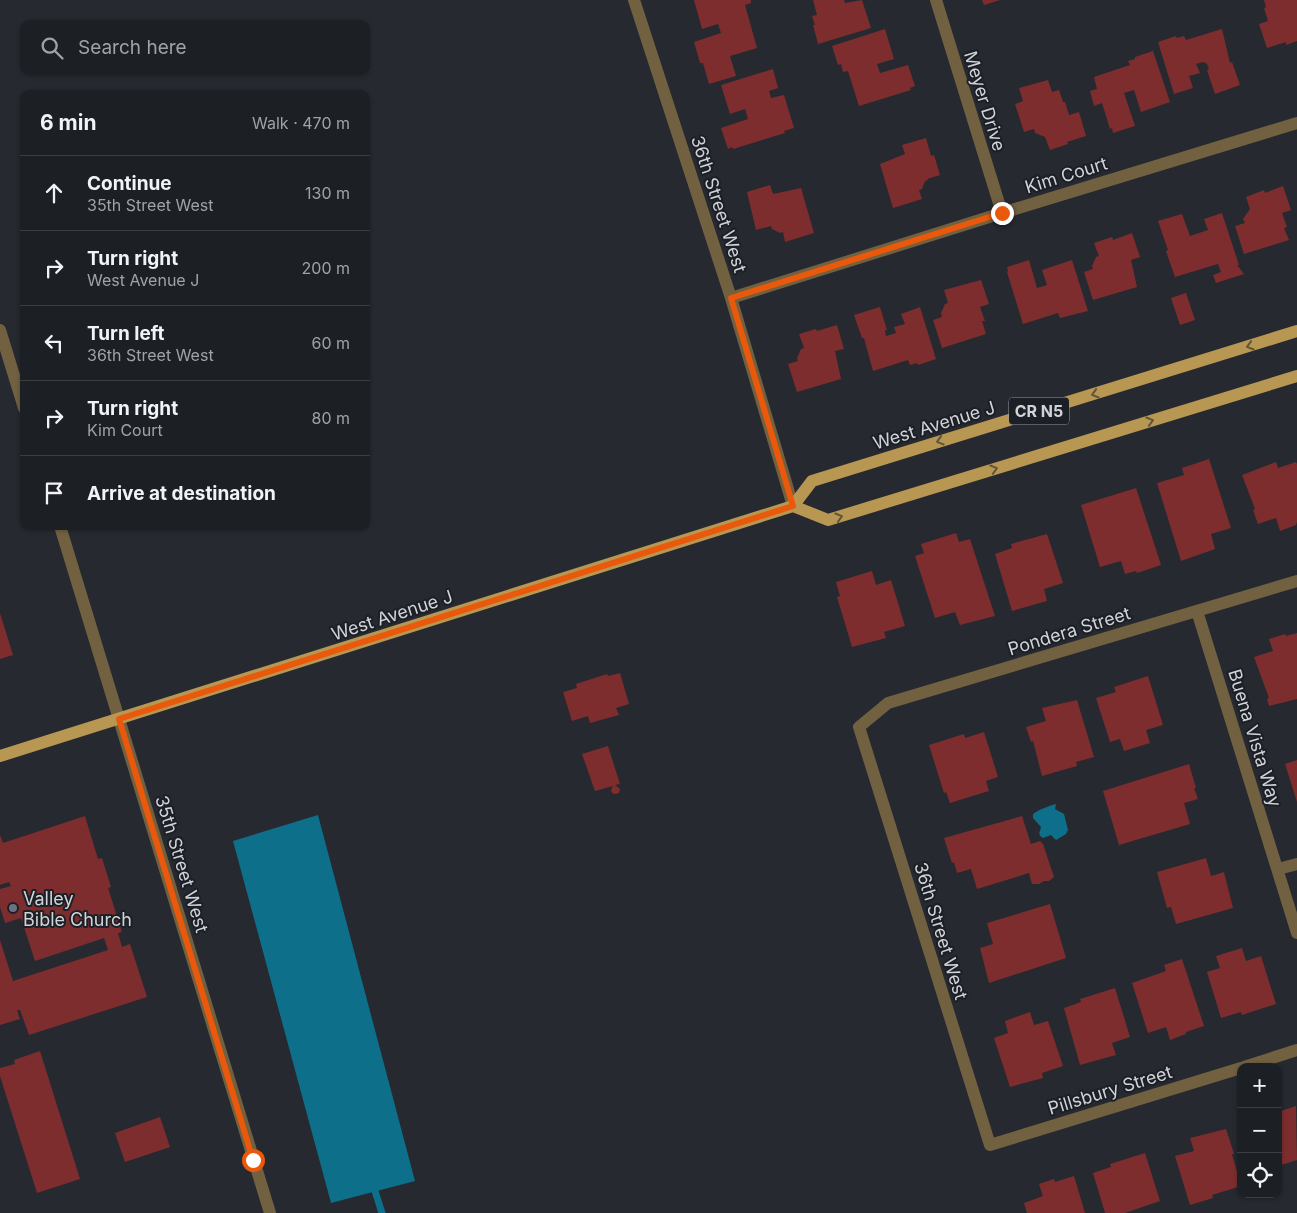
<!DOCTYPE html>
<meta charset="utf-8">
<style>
body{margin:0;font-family:Inter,sans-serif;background:#25272c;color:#f1f3f6}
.controls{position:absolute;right:15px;bottom:15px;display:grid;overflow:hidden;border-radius:10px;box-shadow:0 1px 4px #0004}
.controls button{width:45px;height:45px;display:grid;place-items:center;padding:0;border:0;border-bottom:1px solid #3a3d41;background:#1c1f24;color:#f1f3f6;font:25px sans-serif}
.stop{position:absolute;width:15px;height:15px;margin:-11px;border:4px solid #ea580c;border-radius:50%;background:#fff}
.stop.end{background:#ea580c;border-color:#fff;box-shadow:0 1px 5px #0008}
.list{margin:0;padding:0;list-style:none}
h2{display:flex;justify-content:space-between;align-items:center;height:65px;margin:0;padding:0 20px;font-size:21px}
h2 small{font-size:16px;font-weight:400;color:#a0a2a6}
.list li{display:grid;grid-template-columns:32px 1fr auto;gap:15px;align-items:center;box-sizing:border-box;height:75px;padding:0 20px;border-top:1px solid #3a3d41}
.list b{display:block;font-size:19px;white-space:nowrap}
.list p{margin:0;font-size:16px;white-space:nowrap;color:#a0a2a6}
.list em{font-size:16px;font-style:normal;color:#a0a2a6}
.icon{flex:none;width:28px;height:28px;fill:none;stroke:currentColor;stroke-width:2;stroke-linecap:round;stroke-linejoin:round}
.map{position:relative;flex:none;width:1297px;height:1213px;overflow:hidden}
.search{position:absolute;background:#1c1f24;box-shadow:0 1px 4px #0004;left:20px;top:20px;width:350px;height:55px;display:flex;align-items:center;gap:12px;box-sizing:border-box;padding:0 18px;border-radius:10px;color:#a0a2a6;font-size:19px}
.panel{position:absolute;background:#1c1f24;box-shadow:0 1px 4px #0004;left:20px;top:90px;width:350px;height:440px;border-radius:10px}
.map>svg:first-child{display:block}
</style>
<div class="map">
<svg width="1297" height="1213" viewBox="0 0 1297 1213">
<rect width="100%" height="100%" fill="#262930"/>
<!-- water -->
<path fill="#0e6f8a" d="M1056,804l-1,5 9,5 4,16 -2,4 -10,6 -5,-5 -8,3c-6,-3 -3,-6 -2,-11l-8,-9v-4c5,-4 16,-8 23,-10z
M318,815l97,366 -84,22 -98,-362z"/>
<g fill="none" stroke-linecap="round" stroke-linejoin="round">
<!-- stream -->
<path stroke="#0e6f8a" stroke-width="7" d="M375,1191l7,22"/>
</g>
<!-- building -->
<path fill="#7e2d2e" d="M694,0h57v3l-6,2 12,43 -27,8 6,20 -27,8 -6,-21h-3l-6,-21 27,-9 -3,-9 -16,5z
M813,0h31l1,3 17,-3 9,28 -53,16 -5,-19h2l-3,-9 5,-1z
M982,0h18l-16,5z
M1264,0h33v41l-11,4v-3l-19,6 -8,-24 9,-3 -4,-13 2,-1z
M885,29l9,30 -17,5 3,9 28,-8 7,21 -5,2 1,2 -52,16 -11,-35 -5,1 -2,-8 -3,1 -6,-19z
M1222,29l8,34 2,-1 8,23 -25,9 -8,-24 2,-1 -2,-5 -4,-2 -7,2 4,9 -11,3 4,12 -19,6 -16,-52 18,-6 1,2 7,-2 2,4z
M1153,51l17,51 -29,10 -7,-22 -10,3 11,33 -22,7 -1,-5 -2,1 -8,-26 -8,3 -4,-15 7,-2 -3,-12 36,-12 -2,-4 7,-2v-2z
M773,69l5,19 -9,3 2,7 13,-3 10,33 -10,3 1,2 -52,16 -1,-2 -4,2 -7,-21 27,-9 -3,-10 -15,5 -9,-29z
M1048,80l4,12 7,-2 4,12h2l4,13 10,-3 7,24 -19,6 1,2 -18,6 -5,-13 -10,-4 -1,-4 -10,3 -9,-28 8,-3 -4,-13z
M926,138l5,18 3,-1 6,20 -13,4 1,1 -3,1 -3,8 -3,1 3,9 -29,9 -13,-44 25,-10 -3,-9z
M770,185l3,9 28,-6 13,45 -29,9 -2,-10 -3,1 -8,-4 -1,-3 -15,4 -9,-38z
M1283,186l8,24 -9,3 5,14 -3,1 5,12 -45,14 -9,-28 10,-3 -2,-4 7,-10 -4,-12 18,-7 1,3z
M1222,213l17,52h-2l7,9 -28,9 -3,-8 8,-3 -3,-8 -43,13 -9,-26 2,-1 -10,-29 24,-7 8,22 18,-6 -4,-11z
M1132,233l8,24 -9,3 6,27 -44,13 -9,-28 9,-3 -1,-3 4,-9 3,-1 -5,-13 18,-6 1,3z
M1029,260l8,28 10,-3 -5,-15 30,-10 16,51 -28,7 -2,-5 -35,11 -16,-52 1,-1 -1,-4z
M981,280l8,24 -9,3 5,14h-3l4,13 -44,14 -9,-28 9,-3 -1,-4 4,-9 3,-1 -4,-13z
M1186,293l9,27 -15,5 -9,-27z
M880,307l7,23h-2l1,6 10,-3 -2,-6 11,-3 -4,-10 19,-7 16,52 -18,6 -1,-2 -7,2 -2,-5 -35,11 -9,-33h-2l-8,-23z
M837,325l7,24 -9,2 6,28 -44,13 -9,-28 10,-3 -1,-3 4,-9 3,-1 -5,-14 17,-5 1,2z
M1209,459l22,69 -20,6 4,15 -34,12 -24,-78 27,-8 -2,-7z
M1276,462l2,6 18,-6 1,2v58l-1,3 -16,6 -4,-13 -18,6 -5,-14 2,-1 -13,-34z
M1136,488l25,77 -24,8 -1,-2 -11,3 -4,-13 -21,6 -19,-62z
M956,533l3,9 11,-3 25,77 -35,9 -5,-13 -20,6 -20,-62 9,-3 -3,-9z
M1047,534l16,49 -19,6 3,12 -35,10 -17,-57 17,-6 -1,-4z
M872,571l4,14 15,-5 14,46 -21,6 2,6 -34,9 -15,-50 3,-1 -4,-14z
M0,613l13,42 -13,4z
M1297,633v66l-28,7 -2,-7 2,-1 -15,-41 19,-6 -4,-12 16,-5 1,2z
M620,673l9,31 -13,4 3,7 -29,8 -2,-7 -16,5 -9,-29 14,-4 -1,-4 31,-10 1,2z
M1148,676l15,49 -17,5 4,13 -26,8 -4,-12 -10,3 -14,-44 20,-6 -2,-5z
M1077,700l17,57 -18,5 1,4 -35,10 -9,-35 -2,1 -5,-15 20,-6 -4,-13z
M984,732l14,45 -12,4 3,10 -39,12 -4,-11 -2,1 -15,-48 35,-11 1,4z
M608,746l12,38 -5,1 5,4 -1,4 -4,1 -3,-1 -1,-3 2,-4 -18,5 -13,-37z
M1297,760v42l-12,-38z
M1189,764l7,24h-2l4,11 -14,4 6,21 -71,21 -16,-54z
M85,816l13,43 4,-1 9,29 -3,1 14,44 -4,1 4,14 8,-3 17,53 -118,38 -9,-25h-3l3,9 -20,6v-85l13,41 95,-31 -4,-12 -69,23 -14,-43 -16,5 -5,-16v-18l11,-3 -2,-4 -9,3v-50l3,8z
M1022,816l9,28 9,-3 3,3 11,33 -5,4h-5l-5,3h-7l-3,-11 -52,16 -6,-20 -14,4 -3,-11 -2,1 -8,-25z
M1206,858l5,18 13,-4 9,36 -57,16 -5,-17 -4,1 -10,-36z
M1050,904l16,54 -77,25 -9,-35 13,-4 -6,-21z
M1242,948l4,13 15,-5 15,48 -34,11 -1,-3 -20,6 -14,-46 13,-4 -4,-12z
M1182,959l22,67 -18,6v2l-16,6 -4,-13 -18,6 -16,-50 34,-12 -2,-6z
M1115,988l15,49 -18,6 4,12 -36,10 -16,-57 17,-6 -1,-3z
M1030,1012l4,13 14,-4 15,45 -21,7 1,5 -33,9 -16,-49 14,-5 -3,-12z
M40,1051l40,128 -43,14 -37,-117v-8l15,-4 -1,-4z
M1296,1106l1,54 -19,6v-54z
M160,1117l10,30 -45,15 -10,-29z
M1226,1129l8,25h-2l9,32 -29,9 1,3 -23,7 -15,-49 19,-5 -4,-13z
M1145,1153l15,48 -35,12h-20l-12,-40 18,-6 -1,-3z
M1074,1176l11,37h-58l-3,-10 19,-7 -4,-12 15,-5 1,3z"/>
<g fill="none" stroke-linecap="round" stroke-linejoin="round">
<!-- minor -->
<path stroke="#716141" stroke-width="12" d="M634,0l97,298 62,208
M936,0l66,213
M731,298l271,-85 295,-90
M0,330l24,78
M60,526l210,687
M1197,611l100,322
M1278,869l19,-5
M1244,1067l53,-17
M1241,1068l-251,77 -131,-418 29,-24 409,-122"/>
<!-- major -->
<path stroke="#b89752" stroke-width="12" d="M793,506l35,14 469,-144
M0,756l793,-250 19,-25 485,-150"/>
</g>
<!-- one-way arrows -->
<defs><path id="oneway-chevron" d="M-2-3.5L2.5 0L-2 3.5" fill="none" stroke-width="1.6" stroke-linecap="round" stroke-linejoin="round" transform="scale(1.25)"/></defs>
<g stroke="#62563a">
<use href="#oneway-chevron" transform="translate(1250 346) rotate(163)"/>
<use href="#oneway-chevron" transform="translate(1095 394) rotate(163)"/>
<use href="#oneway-chevron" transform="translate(1150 421) rotate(-17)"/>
<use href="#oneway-chevron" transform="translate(940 441) rotate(163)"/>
<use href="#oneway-chevron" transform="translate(994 469) rotate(-17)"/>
<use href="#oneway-chevron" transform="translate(839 517) rotate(-17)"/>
</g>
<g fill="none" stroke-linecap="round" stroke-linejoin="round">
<!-- route -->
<path stroke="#ea580c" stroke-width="6" d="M253,1160l-134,-441 674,-213 -62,-208 271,-85"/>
</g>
<!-- markers -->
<circle fill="#6b7280" stroke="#1c2026" stroke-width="2" cx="13" cy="908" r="5"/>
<g text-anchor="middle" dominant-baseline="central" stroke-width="4" stroke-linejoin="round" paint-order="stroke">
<!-- shield labels -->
<rect fill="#1c2026" stroke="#9a9da2" stroke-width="1" x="1009" y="397.5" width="60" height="27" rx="4"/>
<g font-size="16" font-weight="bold" fill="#d0d3d7">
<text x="1039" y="411">CR N5</text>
</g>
<!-- street labels -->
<g font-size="18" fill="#d0d3d7" stroke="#1c2026">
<text transform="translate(985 101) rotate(73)">Meyer Drive</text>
<text transform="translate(1066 175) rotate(-17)">Kim Court</text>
<text transform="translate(719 204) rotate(72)">36th Street West</text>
<text transform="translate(934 425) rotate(-17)">West Avenue J</text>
<text transform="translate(392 615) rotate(-18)">West Avenue J</text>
<text transform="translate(1069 631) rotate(-17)">Pondera Street</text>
<text transform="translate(1255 738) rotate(73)">Buena Vista Way</text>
<text transform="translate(182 864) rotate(73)">35th Street West</text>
<text transform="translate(941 931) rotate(73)">36th Street West</text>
<text transform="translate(1110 1090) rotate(-17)">Pillsbury Street</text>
</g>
<!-- poi labels -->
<g font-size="18" fill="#d0d3d7" stroke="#1c2026" text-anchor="start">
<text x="23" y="898">Valley<tspan x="23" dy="21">Bible Church</tspan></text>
</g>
</g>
</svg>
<div class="controls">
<button>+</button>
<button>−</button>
<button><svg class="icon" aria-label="locate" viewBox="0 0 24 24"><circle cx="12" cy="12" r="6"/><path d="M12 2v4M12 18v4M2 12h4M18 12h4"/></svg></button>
</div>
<div class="stop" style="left:253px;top:1160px"></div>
<div class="stop end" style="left:1002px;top:213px"></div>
<div class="search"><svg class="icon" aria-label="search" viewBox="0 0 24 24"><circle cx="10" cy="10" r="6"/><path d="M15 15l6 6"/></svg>Search here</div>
<section class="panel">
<h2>6 min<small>Walk · 470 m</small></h2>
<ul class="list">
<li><svg class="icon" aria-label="ahead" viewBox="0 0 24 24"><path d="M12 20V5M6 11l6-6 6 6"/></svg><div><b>Continue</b><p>35th Street West</p></div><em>130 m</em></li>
<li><svg class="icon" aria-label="right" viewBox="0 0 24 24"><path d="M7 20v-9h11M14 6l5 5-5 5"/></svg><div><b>Turn right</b><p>West Avenue J</p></div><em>200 m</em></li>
<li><svg class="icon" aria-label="left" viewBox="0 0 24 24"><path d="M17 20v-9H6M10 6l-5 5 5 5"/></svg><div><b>Turn left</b><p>36th Street West</p></div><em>60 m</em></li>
<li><svg class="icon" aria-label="right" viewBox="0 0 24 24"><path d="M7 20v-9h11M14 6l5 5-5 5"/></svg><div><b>Turn right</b><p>Kim Court</p></div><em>80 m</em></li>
<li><svg class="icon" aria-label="arrive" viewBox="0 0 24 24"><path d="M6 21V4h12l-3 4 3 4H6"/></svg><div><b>Arrive at destination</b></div></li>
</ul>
</section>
</div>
